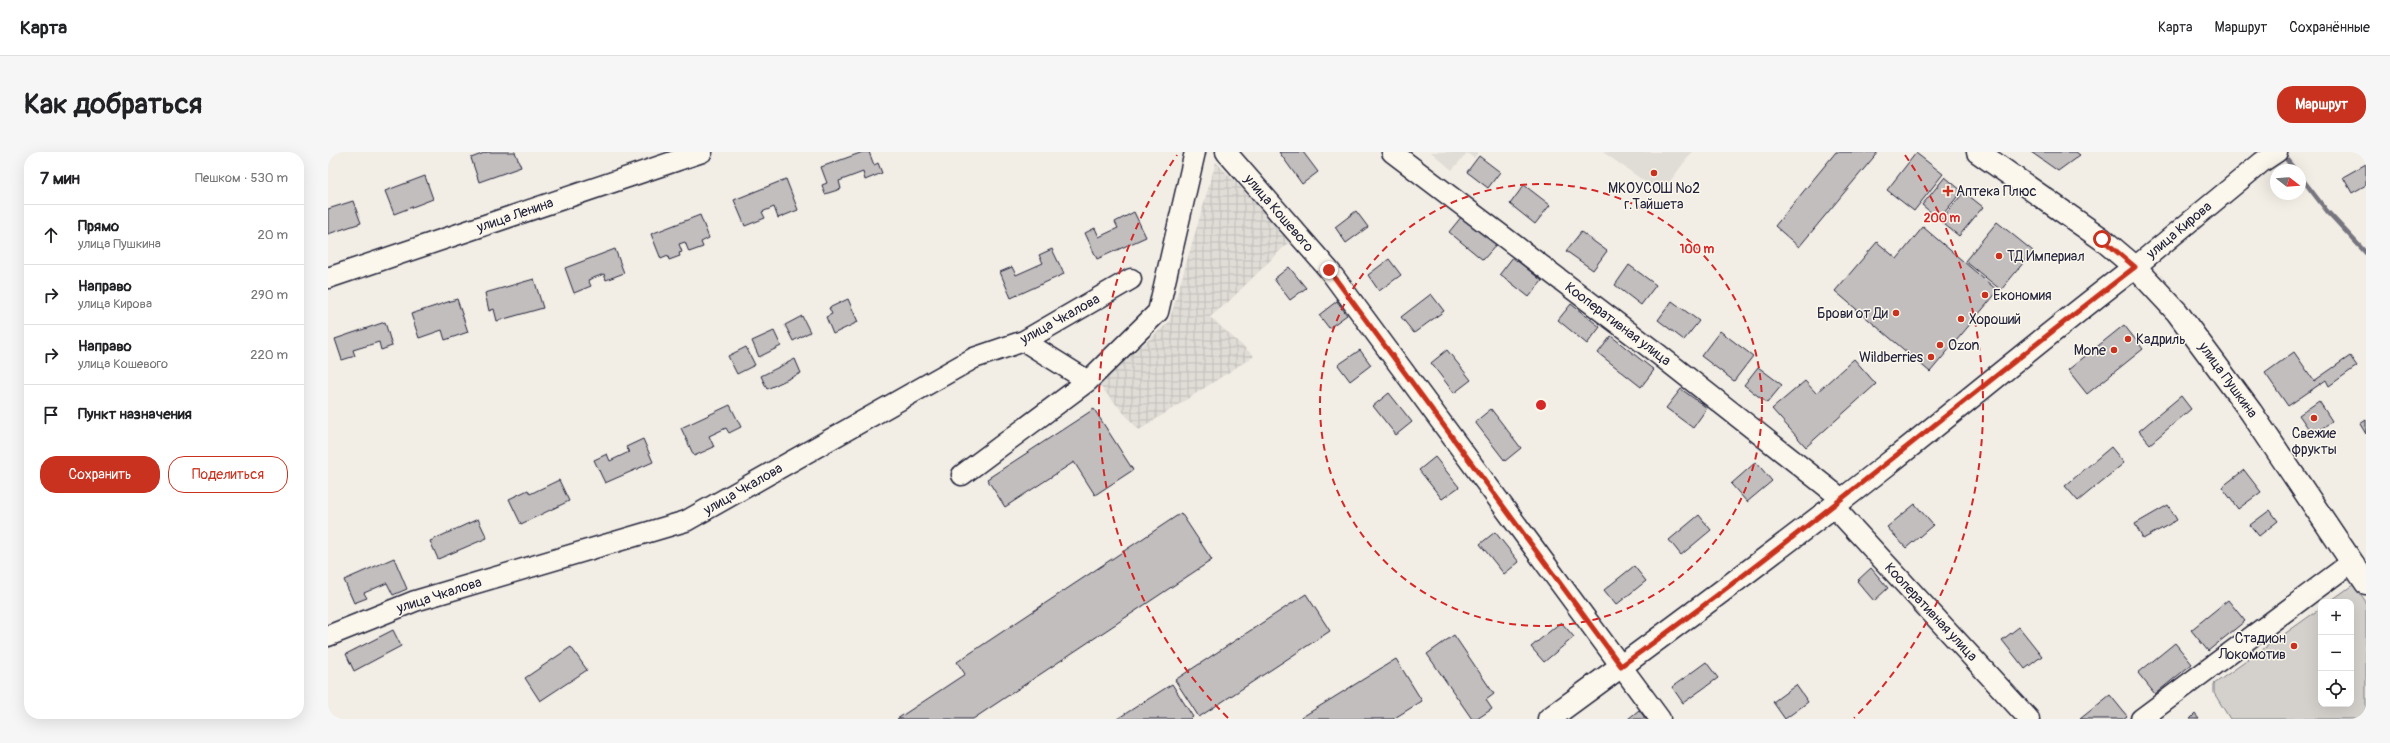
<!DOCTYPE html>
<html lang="ru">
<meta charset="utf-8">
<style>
body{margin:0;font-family:Pangolin,sans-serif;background:#f6f6f6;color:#202124}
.controls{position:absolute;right:12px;bottom:12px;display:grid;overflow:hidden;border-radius:8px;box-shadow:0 4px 16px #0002}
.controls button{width:36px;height:36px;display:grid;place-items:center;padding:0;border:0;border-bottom:1px solid #e0e0e0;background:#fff;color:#202124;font:20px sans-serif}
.compass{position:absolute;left:1942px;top:12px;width:36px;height:36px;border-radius:50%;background:#fff;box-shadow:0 4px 16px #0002;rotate:107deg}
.stop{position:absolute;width:12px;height:12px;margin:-9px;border:3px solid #c8321e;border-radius:50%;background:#fff}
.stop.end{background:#c8321e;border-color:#fff;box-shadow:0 1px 4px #0008}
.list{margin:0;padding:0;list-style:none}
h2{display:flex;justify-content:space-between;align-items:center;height:52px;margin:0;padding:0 16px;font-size:17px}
h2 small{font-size:13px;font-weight:400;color:#757577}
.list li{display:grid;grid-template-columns:26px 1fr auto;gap:12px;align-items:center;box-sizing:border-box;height:60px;padding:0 16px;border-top:1px solid #e0e0e0}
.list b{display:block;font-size:15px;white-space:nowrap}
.list p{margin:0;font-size:13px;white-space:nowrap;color:#757577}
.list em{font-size:13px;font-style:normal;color:#757577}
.actions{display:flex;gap:8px;padding:12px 16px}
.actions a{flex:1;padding:9px 0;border:1px solid #c8321e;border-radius:16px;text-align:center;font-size:14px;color:#c8321e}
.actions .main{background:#c8321e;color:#fff}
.icon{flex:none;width:22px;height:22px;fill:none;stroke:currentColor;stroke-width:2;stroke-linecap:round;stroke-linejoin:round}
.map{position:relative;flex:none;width:2038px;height:567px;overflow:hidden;border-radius:16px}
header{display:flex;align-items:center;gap:24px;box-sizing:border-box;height:56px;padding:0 20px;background:#fff;border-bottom:1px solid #e0e0e0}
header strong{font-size:19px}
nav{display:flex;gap:22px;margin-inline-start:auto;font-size:14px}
.intro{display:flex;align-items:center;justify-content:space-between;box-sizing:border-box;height:96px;padding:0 24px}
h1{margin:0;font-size:28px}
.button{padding:10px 18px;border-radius:16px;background:#c8321e;color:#fff;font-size:14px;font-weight:700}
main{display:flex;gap:24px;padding:0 24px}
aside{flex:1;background:#fff;border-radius:16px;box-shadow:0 4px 16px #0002}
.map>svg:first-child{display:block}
</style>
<header>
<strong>Карта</strong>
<nav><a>Карта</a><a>Маршрут</a><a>Сохранённые</a></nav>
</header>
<div class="intro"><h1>Как добраться</h1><a class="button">Маршрут</a></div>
<main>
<aside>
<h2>7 мин<small>Пешком · 530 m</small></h2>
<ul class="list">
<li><svg class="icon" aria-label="ahead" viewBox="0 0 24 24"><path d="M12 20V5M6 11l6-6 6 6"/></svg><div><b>Прямо</b><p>улица Пушкина</p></div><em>20 m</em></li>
<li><svg class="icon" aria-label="right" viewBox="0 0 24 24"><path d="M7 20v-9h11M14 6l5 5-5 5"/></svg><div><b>Направо</b><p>улица Кирова</p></div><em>290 m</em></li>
<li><svg class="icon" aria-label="right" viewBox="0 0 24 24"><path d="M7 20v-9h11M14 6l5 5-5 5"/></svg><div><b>Направо</b><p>улица Кошевого</p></div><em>220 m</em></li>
<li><svg class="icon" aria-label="arrive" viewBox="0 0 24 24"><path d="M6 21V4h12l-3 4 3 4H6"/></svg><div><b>Пункт назначения</b></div></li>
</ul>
<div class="actions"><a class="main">Сохранить</a><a>Поделиться</a></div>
</aside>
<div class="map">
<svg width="2038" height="567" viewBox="0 0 2038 567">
<defs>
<pattern id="industrial-grid" width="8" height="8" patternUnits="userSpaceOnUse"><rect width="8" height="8" fill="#e0dcd6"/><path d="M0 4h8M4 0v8" fill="none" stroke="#c0bcb9"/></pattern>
</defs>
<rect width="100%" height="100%" fill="#f2eee5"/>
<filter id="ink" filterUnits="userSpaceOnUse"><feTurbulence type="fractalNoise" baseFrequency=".025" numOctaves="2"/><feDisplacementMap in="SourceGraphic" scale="8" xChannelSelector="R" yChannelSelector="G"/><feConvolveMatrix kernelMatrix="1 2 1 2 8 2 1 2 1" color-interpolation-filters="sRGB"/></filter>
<g filter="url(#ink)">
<!-- built -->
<path fill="#e0dcd6" d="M1103,0h47l-4,6 -7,-5 -15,17z
M1275,0h89l-31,41z"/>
<!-- industrial -->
<path fill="url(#industrial-grid)" d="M888,10l75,78 -64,63 -17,14 44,39 -115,74 -41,-46 71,-62z"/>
<!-- park -->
<path fill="#d4d1cc" stroke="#7b7a84" d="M2026,432l12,18v117h-136l-16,-26v-9l107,-76v96h30v-102h-22z"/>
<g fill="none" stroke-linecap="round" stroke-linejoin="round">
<!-- stream -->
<path stroke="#76747f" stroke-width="4.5" d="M1959,8l8,10
M1972,24l27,35 39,42"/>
</g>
<!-- building -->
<path fill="#c2bebe" stroke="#22223b" d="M159,0h28l6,15 -42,15 -8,-24z
M535,0h6l5,13 4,-2 4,10 -17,7 -2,-8 -24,9 2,8 -16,5 -3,-9 5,-2 -6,-16z
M951,0h24l15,20 -16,12z
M1508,0h42l-79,95 -24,-21z
M1703,0h45l4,3 -22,16z
M1588,1l27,21 -29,37 -27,-21z
M1151,4l21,16 -12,16 -21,-16z
M2038,12v21l-14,8 -9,-16z
M97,24l8,23 -39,15 -9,-23z
M1617,25l17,14 -23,28 -17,-14z
M458,27l12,31 -20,8 -4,-11 -12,5 3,6 -20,8 -11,-26z
M1196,33l26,20 -15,19 -25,-20z
M1636,40l19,15 -24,29 -19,-15z
M25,49l8,22 -33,11v-25z
M1028,59l12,16 -22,16 -11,-16z
M806,60l12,25 -49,22 -12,-26 10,-5 4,9 19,-9 -3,-6z
M372,63l9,23 -8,4 2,5 -14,5 -4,-10 -6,2 3,8 -3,1 1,3 -11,4 -1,-4 -7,3 -10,-25z
M1134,64l35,28 -14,16 -34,-28z
M1669,70l36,29 -32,39 -36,-29z
M1595,75l75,64 -68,81 -95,-81 42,-49 20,17z
M1253,80l26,19 -14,19 -27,-19z
M287,97l9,24 -18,7 -2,-6 -16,6 3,6 -17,7 -9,-25z
M724,97l12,25 -53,24 -11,-26 12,-5 4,8 27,-12 -4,-8z
M1185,105l29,24 -13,16 -29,-23z
M1061,107l12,16 -22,16 -11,-16z
M1301,113l27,20 -15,20 -26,-20z
M961,115l17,21 -16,12 -16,-21z
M206,127l9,29 -46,13 -3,-12 -5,2 -4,-18z
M1103,142l13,17 -30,22 -13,-16z
M129,147l11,33 -23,8 -3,-10 -23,8 -8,-24z
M520,147l10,23 -25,12 -7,-17 6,-3 -3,-6z
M1009,149l10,14 -18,13 -10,-13z
M1344,149l27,20 -15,19 -26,-20z
M1243,152l29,23 -13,17 -29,-24z
M474,164l8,16 -17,9 -8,-16z
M57,170l7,24 -11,4 -2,-8 -26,8 2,6 -13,4 -7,-21z
M1796,173l19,24 -56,45 -19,-24z
M446,179l7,15 -22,11 -7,-16z
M1392,179l33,25 -19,25 -33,-25z
M1283,184l43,34 -13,17 -43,-34z
M418,195l9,18 -18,9 -9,-18z
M1032,198l11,15 -21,16 -12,-16z
M1119,198l24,30 -17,13 -23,-30z
M1966,200l20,29 36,-25 7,10 -28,20 -3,-6 -38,26 -23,-33z
M467,207l6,14 -34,16 -6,-13z
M1526,207l22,25 -70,63 -34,-38 33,-28 11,12z
M1430,215l24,18 -15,18 -23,-18z
M1353,237l26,19 -14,20 -27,-20z
M1061,241l23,29 -16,13 -23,-29z
M1853,244l10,13 -41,35 -11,-13z
M1991,249l13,20 -19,14 -14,-20z
M402,253l11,22 -12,6 -3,-5 -17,8 5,11 -20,9 -13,-28z
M766,257l39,61 -38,25 -21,-33 -69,45 -18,-28z
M1163,257l30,39 -16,13 -30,-39z
M2038,268v14l-6,-10z
M315,287l10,23 -48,21 -11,-23 13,-6 3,7 19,-9 -3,-5z
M1783,295l13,16 -46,38 -13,-15z
M1107,305l24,30 -17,12 -23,-29z
M1428,310l16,19 -25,21 -16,-18z
M1916,318l17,22 -23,17 -16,-22z
M231,328l10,21 -48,23 -12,-25 19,-9 2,4z
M1587,352l18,21 -27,23 -19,-21z
M1840,353l9,15 -34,19 -8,-15z
M1942,358l8,11 -19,15 -9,-11z
M853,361l31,47 -239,159h-76l68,-45 -8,-12z
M1371,363l12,15 -30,25 -12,-15z
M150,367l9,19 -49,21 -8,-18z
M1167,380l24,30 -15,12 -24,-30z
M66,406l13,31 -14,6 -6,-12 -23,10 3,5 -13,5 -10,-23z
M1306,414l12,15 -30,24 -12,-15z
M1543,416l17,20 -14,13 -17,-20z
M978,442l24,37 -131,86 -24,-37z
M1900,448l17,21 -37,30 -17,-21z
M1233,470l13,15 -30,25 -13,-15z
M1691,475l23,29 -17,13 -23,-29z
M65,478l8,16 -47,25 -8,-17z
M1126,483l40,59 -8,6 6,9 -15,10h-5l-45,-65z
M1847,491l17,21 -37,30 -17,-21z
M243,495l16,23 -47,31 -15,-23z
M1068,507l26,42 -29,18h-94z
M1378,510l12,16 -35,25 -11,-16z
M844,532l21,33 -3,2h-73z
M1468,533l12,17 -23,17 -12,-17z
M1782,543l17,21 -4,3h-43z
M1311,558l7,9h-18z
M1867,562l4,5h-9z"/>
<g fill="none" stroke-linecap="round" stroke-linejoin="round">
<defs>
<path id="minor" d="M898,0l103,118 331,449
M1064,0l266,202 184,145
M1807,115l127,-105 15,-10
M0,126l374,-126
M696,189l64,40
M634,323l126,-94 70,-69 37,-160
M1505,354l196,213
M0,484l87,-35 271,-80 288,-163 50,-17 107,-62
M1813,567l211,-157"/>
<path id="major" d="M1650,0l124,87 33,28 42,45 74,100 115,171
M1221,567c114,-83 228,-168 339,-255 82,-65 163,-133 247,-197"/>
</defs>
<!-- minor casing -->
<use href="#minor" stroke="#22223b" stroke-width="23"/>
<!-- major casing -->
<use href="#major" stroke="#22223b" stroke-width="25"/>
<!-- minor -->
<use href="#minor" stroke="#fbf7ec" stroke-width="20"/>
<!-- major -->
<use href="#major" stroke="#fbf7ec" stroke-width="22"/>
</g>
</g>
<g fill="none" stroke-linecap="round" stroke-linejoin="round" filter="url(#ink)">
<!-- route -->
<path stroke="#c8321e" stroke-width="5" d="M1001,118l292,396c176,-126 342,-267 514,-399l-33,-28"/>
</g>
<!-- distance rings -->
<g fill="none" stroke="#d62828" stroke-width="2" stroke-dasharray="7 5">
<circle cx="1213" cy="253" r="221"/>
<path d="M900 566A442 442 0 0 1 849 3M1577 3A442 442 0 0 1 1526 566"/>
</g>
<!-- markers -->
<g fill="#c8321e" stroke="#fbf7ec" stroke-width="1.5">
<circle cx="1326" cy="21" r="4"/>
<path d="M1618 33h4v4h4v4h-4v4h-4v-4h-4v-4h4z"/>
<circle cx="1671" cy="104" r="4"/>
<circle cx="1657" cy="143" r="4"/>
<circle cx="1568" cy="161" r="4"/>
<circle cx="1633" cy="167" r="4"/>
<circle cx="1800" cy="187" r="4"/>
<circle cx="1612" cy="193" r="4"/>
<circle cx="1786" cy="198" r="4"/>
<circle cx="1603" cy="205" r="4"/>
<circle cx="1986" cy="266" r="4"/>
<circle cx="1966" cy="494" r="4"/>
</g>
<g text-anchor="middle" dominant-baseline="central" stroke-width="3" stroke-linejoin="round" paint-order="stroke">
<!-- poi labels -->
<g font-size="14" fill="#22223b" stroke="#fbf7ec" text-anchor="start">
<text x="1326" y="36" text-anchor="middle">МКОУСОШ №2<tspan x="1326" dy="16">г.Тайшета</tspan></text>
<text x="1628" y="39">Аптека Плюс</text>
<text x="1679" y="104">ТД Империал</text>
<text x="1665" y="143">Економия</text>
<text x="1560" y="161" text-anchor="end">Брови от Ди</text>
<text x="1641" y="167">Хороший</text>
<text x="1808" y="187">Кадриль</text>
<text x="1620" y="193">Ozon</text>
<text x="1778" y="198" text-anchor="end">Mone</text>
<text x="1595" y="205" text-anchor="end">Wildberries</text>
<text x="1986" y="281" text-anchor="middle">Свежие<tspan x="1986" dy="16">фрукты</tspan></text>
<text x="1958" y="486" text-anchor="end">Стадион<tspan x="1958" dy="16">Локомотив</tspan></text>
</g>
<!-- street labels -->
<g font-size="14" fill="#22223b" stroke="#fbf7ec">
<text transform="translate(951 61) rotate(49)">улица Кошевого</text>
<text transform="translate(187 63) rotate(-19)">улица Ленина</text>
<text transform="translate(1851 78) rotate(-40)">улица Кирова</text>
<text transform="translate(732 167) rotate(-29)">улица Чкалова</text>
<text transform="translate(1290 172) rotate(37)">Кооперативная улица</text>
<text transform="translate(1900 228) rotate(54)">улица Пушкина</text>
<text transform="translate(415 337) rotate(-30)">улица Чкалова</text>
<text transform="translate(111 443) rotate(-18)">улица Чкалова</text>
<text transform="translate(1603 460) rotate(47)">Кооперативная улица</text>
</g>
</g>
<circle cx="1213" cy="253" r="6" fill="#d62828" stroke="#fbf7ec" stroke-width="2"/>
<g font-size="12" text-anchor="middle" font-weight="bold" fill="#d62828" stroke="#fbf7ec" stroke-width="3" stroke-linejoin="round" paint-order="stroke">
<text x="1614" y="70">200 m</text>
<text x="1369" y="101">100 m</text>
</g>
</svg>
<div class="controls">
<button>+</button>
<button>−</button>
<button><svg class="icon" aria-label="locate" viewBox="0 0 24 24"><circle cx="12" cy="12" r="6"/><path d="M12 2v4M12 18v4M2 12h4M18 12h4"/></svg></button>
</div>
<svg class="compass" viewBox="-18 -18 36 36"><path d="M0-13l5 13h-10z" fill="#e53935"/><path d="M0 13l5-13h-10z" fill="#757577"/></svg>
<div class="stop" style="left:1774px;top:87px"></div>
<div class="stop end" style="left:1001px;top:118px"></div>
</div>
</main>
